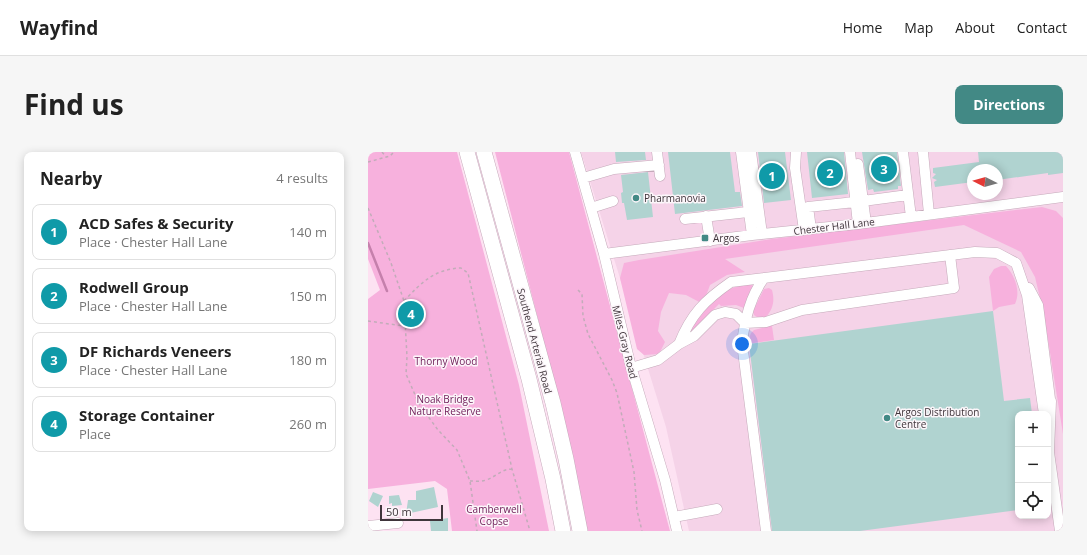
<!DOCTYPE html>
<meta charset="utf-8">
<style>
body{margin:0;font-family:"Open Sans",sans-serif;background:#f6f6f6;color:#222}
.controls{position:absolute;right:12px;bottom:12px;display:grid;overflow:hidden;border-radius:8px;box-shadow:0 2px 10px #0003}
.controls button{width:36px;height:36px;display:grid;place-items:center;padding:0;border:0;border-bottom:1px solid #e0e0e0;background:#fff;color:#222;font:20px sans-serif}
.compass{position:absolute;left:599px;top:12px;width:36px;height:36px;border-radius:50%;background:#fff;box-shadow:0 2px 10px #0003;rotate:276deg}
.scale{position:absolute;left:12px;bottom:10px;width:63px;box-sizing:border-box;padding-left:4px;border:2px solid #3f353b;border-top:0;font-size:11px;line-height:14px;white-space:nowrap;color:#3f353b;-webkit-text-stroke:3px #fcf6fa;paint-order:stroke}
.you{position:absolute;left:374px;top:192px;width:14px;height:14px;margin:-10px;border:3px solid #fff;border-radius:50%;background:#1a73e8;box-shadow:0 0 0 6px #1a73e833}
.badge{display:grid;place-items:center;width:26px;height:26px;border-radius:50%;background:#428985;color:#fff;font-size:13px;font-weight:700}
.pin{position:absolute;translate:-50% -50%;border:2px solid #fff;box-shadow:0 1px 4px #0006}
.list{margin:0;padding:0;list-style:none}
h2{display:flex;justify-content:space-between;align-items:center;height:52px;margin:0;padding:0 16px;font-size:17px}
h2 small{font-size:13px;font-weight:400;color:#767676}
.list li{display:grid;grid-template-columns:26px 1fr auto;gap:12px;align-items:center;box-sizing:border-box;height:56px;margin:0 8px 8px;padding:0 8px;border:1px solid #e0e0e0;border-radius:8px}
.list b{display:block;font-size:15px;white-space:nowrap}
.list p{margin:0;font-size:13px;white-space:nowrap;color:#767676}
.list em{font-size:13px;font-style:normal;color:#767676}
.icon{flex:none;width:22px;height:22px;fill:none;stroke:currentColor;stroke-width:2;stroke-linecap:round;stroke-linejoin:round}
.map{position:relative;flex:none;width:695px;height:379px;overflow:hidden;border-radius:8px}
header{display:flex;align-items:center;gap:24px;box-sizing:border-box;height:56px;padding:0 20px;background:#fff;border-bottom:1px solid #e0e0e0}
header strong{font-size:19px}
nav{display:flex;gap:22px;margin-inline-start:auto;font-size:14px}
.intro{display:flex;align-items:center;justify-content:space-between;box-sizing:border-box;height:96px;padding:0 24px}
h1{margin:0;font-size:28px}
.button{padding:10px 18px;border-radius:8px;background:#428985;color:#fff;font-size:14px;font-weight:700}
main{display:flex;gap:24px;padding:0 24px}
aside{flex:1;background:#fff;border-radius:8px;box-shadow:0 2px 10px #0003}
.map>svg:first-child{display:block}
</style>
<header>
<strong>Wayfind</strong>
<nav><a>Home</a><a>Map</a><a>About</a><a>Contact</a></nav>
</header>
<div class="intro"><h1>Find us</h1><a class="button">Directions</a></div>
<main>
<aside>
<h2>Nearby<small>4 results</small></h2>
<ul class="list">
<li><span class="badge" style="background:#0f9aa8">1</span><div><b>ACD Safes &amp; Security</b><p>Place · Chester Hall Lane</p></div><em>140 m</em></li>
<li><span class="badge" style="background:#0f9aa8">2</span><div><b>Rodwell Group</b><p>Place · Chester Hall Lane</p></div><em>150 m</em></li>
<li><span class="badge" style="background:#0f9aa8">3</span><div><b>DF Richards Veneers</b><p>Place · Chester Hall Lane</p></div><em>180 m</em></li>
<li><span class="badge" style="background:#0f9aa8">4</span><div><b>Storage Container</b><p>Place</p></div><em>260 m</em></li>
</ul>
</aside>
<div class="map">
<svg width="695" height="379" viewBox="0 0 695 379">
<rect width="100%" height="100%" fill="#fde2f2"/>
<!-- built -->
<path fill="#f5d3e8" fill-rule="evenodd" d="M213,0h482v379h-374l-23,-104zM605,18h24v24h-24zM650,262h30v102h-30z"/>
<!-- green -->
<path fill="#f7b1dd" d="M0,0h89l62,233 30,146h-97l-5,-42 -12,-8 -67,8v-190l12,-9 -12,-31z
M127,0h74l101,379h-84l-21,-107z
M674,55l14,4 7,7v216l-19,-119 -9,-38 -14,-25 -57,-27 -239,34 20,13 -18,3 -17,10 -7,19 -17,-9 -17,-2 -8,19 -3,19 7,11 -6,12 -15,1 -7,-6 -17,-71 4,-15 15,-3 133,-21z
M633,114h5c9,10 15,25 9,38l-16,3 -6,4 -4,-34 5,-8z
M379,131l5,1 1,3 -9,21 -8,-3 -15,1 -2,-2 -7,7 1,2 -20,18 -3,-1 18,-24 19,-16z
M401,136l3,2c3,11 1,19 -6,27l-6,2 -6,-4 -1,-4 11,-22z
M402,174h2l2,14 -27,4 4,-11 3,-3z"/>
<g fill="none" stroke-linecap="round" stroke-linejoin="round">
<!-- stream -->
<path stroke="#c580ac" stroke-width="2.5" d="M0,91l19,48"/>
</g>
<!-- building -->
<path fill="#b0d3d0" d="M247,0h30l1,8 -30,2z
M300,0h62l5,40h5l2,14 -67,8z
M390,0h27l6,48 -27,3z
M439,0h37l4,42 -36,4z
M494,0h35l4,34h-3v3l-24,3 -1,-3 -5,1z
M610,0h85v21l-15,2v-2l-51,7v-10h-24v12l-38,5 -1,-5 3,-2 -5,-2 4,-4 -3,-1v-5l46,-6z
M280,20l5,45 -26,3 -3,-17h-2l-1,-10 2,-1 -2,-17z
M47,156l1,10 -10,1 -1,-10z
M625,159l11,90 26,-3 2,16h-14v96l-158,21h-88l-23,-187z
M66,335l4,20 -32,7 2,-14h8v-9z
M5,340l10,4 -5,11 -9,-6z
M31,343l3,10 -10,1v-3l-3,1v-8z
M80,366v13h-17l-1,-10z"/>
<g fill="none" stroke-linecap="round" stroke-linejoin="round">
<defs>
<path id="minor" d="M207,0l29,102 26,109 35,117 12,51
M289,0l3,24
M373,0l11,83
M383,0l11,82
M428,0l-1,16 9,62
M482,0l8,72
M535,0l8,65
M555,0l6,62
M490,12l8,59
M215,26l31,-9 45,-4
M495,49l45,-6
M223,56l22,-7
M338,64l4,25
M317,67l63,-7
M443,77l-3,-22 47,-5
M236,102l148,-19 106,-11 205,-27
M396,126c-14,19 -19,41 -22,65l24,188
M661,136l9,17 12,94
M311,192c12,-30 26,-44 52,-62l244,-30 22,1 19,10 11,32 17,119
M263,216l27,-8 21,-16 15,-8 21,-21 10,-3 11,2 9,9 21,-1 36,-12 152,-22 -4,-33
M680,293l12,86
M681,299l2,-50
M306,365l43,-8
M0,374l30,-3"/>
<path id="highway" d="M99,0l62,227 24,100 10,52
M116,0l69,251 13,56 14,72"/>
</defs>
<!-- minor casing -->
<use href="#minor" stroke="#c5aaba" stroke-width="11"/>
<!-- highway casing -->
<use href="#highway" stroke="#c5aaba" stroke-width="16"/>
<!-- path -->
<path stroke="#c2acb9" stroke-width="1.5" stroke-dasharray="3 3" stroke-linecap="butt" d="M14,0l4,5
M0,10l22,-6 4,-4
M0,56l23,55 13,38 3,56 -1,17 13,30 19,26 19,20 13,31 7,50
M210,138l4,4 1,22 5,18 24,46 5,13 17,79 3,38 5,21
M36,149c17,-18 30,-32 57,-33l7,5 44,196 18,62
M0,169l36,5
M102,329c5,0 11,1 16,-1 10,-3 15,-11 26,-11"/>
<!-- minor -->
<use href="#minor" stroke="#fff" stroke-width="10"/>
<!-- highway -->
<use href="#highway" stroke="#fff" stroke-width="15"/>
</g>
<!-- markers -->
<g fill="#428985" stroke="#fcf6fa" stroke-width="1.5">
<circle cx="268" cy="46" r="4"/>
<rect x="333" y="82" width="8" height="8" rx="2"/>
<circle cx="519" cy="266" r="4"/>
</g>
<g text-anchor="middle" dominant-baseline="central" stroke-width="3" stroke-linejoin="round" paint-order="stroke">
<!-- poi labels -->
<g font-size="10" fill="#3f353b" stroke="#fcf6fa" text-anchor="start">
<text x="276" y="46">Pharmanovia</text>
<text x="345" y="86">Argos</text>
<text x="527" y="260">Argos Distribution<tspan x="527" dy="12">Centre</tspan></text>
</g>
<!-- street labels -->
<g font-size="10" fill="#3f353b" stroke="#fcf6fa">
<text transform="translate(466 74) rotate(-7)">Chester Hall Lane</text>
<text transform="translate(167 189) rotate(75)">Southend Arterial Road</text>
<text transform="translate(257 190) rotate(76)">Miles Gray Road</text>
</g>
<!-- park labels -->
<g font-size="10" fill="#72205b" stroke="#fcf6fa">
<text x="78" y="209">Thorny Wood</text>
<text x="77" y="247">Noak Bridge<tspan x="77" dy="12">Nature Reserve</tspan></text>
<text x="126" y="357">Camberwell<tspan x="126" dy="12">Copse</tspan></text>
</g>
</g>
</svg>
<div class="controls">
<button>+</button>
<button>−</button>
<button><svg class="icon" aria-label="locate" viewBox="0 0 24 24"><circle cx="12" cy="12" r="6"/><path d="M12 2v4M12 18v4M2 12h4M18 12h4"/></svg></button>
</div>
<svg class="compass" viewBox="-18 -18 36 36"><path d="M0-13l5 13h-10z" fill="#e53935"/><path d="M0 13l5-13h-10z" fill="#767676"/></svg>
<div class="scale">50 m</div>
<div class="you"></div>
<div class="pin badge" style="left:404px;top:24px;background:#0f9aa8">1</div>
<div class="pin badge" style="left:462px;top:21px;background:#0f9aa8">2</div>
<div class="pin badge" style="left:516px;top:17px;background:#0f9aa8">3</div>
<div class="pin badge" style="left:43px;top:162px;background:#0f9aa8">4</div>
</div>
</main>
